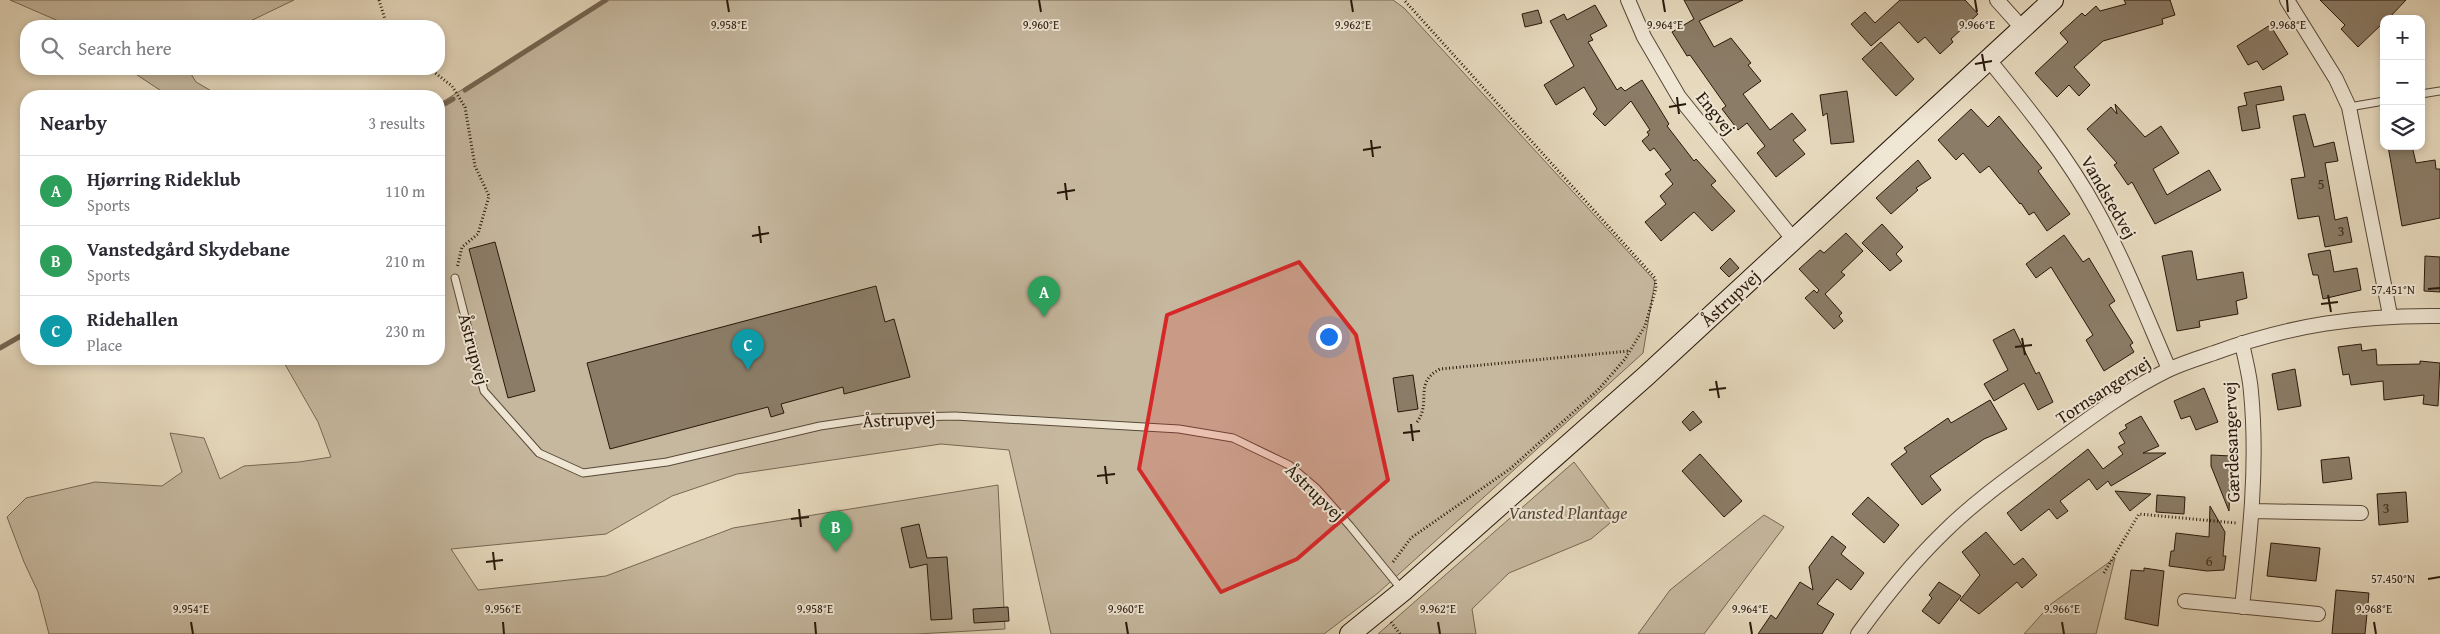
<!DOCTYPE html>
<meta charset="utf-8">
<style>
body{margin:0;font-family:"Gentium Book Plus",serif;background:#f2f2f3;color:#2b2b33}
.controls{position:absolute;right:15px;top:15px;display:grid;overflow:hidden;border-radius:10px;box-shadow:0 2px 8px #0003}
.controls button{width:45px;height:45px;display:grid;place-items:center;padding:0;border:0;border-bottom:1px solid #e1e1e2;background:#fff;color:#2b2b33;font:25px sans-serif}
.you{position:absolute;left:1328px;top:336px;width:18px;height:18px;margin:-12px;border:4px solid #fff;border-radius:50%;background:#1a73e8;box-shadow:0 0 0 8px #1a73e833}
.badge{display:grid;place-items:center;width:32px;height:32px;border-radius:50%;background:#d93025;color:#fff;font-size:16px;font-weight:700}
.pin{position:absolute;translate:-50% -41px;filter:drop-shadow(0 1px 2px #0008)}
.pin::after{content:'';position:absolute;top:26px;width:18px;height:15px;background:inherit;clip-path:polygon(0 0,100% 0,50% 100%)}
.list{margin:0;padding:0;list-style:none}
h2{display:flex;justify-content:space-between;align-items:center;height:65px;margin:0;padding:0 20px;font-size:21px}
h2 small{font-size:16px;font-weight:400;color:#7c7c81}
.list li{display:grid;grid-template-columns:32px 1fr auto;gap:15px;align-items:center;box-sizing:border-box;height:70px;padding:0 20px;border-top:1px solid #e1e1e2}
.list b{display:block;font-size:19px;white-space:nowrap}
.list p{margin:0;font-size:16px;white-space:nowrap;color:#7c7c81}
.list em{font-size:16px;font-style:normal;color:#7c7c81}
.icon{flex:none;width:28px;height:28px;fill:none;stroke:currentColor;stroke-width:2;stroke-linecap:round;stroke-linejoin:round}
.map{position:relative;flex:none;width:2440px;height:634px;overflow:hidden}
.search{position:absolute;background:#fff;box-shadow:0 2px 8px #0003;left:20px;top:20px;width:425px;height:55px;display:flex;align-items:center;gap:12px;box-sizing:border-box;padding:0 18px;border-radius:20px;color:#7c7c81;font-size:19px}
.panel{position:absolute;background:#fff;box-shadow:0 2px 8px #0003;left:20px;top:90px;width:425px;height:275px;border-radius:20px}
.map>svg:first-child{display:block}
</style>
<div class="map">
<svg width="2440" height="634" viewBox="0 0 2440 634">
<rect width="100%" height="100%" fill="#e6d9bd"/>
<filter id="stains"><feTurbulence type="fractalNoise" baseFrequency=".004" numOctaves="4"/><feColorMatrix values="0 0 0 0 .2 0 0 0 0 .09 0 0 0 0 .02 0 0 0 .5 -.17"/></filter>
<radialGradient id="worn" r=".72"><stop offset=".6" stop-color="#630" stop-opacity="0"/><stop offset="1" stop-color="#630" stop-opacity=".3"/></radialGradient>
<!-- green -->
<path fill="#c6b89f" stroke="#776854" d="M10,0h284l-54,26h-170z
M606,0h787l11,8 251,273 -12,72 -265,240 -54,41h-273l-42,-184 -68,-6 -204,30 -65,22 -66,38 -155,15 27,41 128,-14 127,-48 265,-43 7,144 -88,5h-868l-11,-42 -14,-30 -17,-45 19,-19 69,-16 67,4 20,-14 -12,-39 34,5 16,41 24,-13 55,-4 32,-5 -13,-35 -36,-63h157v-255z
M128,69h60l8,13 24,14h-51z
M1574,462l42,56 -25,21 -82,34 -37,36 4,25h-98z
M1764,515l20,12 -80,107h-66l32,-44z
M2115,558l-19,76h-72l27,-30z"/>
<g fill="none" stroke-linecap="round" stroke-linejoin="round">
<!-- stream -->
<path stroke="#736451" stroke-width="5" d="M465,90l141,-90
M439,107l14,-8
M0,348l26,-15"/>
</g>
<!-- building -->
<path fill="#8b7c67" stroke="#28180a" d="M1684,0h59l-44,21 15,26 17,-9 20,25 -3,2 13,16 -18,13 27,36 22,-17 14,17 -13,10 12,14 -29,23 -19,-24 8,-7 -18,-23 -9,7 -16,-21 4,-3 -36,-51 -3,1 -15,-24 22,-13z
M1900,0h65l13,14 -27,25 2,3 -13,12 -15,-17 -7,6 -19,-21 -28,24 -20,-22 14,-12 10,11z
M2124,0h46l5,15 -13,4 1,5 -60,17 -29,26 16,18 -11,11 -10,-11 -12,12 -22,-24 33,-31 -8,-9 22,-20 3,3 11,-10 4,5 26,-7z
M2320,0h86l-18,19h-4v3l-26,25 -17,-18 4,-4z
M1595,5l12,21 -17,9 3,5 -5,2 29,48 4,-3 4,4 17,-11 27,44 -2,2 27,35 2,-2 20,22 -5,4 24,26 -23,20 -18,-19 -33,29 -16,-19 21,-18 -6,-8 13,-12 -8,-10 6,-4 -17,-22 -4,3 -8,-10 7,-6 -2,-3 3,-2 -19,-29 -26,25 -12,-12 4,-5 -13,-22 -28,18 -12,-20 30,-19 -24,-45 14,-7 3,6z
M1538,10l4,13 -17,4 -3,-13z
M2270,25l18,29 -25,16 -6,-9 -9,4 -11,-19z
M1881,42l33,37 -18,17 -34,-37z
M2281,86l3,14 -28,5 4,23 -18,3 -4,-24 9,-2 -3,-12z
M1847,91l7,51 -23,2 -4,-31 -4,3 -3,-21z
M2115,104l30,33 16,-11 18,27 -26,16 14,26 42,-25 12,20 -66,34 -23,-42 -4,3 -14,-20 3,-2 -30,-34 24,-22 6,7z
M1971,109l17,18 11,-11 43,52 -4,3 32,43 -23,17 -13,-19 -5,3 -8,-12 -1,1 -31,-38 -9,7 -17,-20 -7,7 -18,-20z
M2305,114l9,33 20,-5 4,19 -13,2 10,57 12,-3 5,25 -27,5 -6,-31 -21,3 -7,-40 14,-2 -12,-61z
M2388,146h24l4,17 19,-3 1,9h4v49l-38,8z
M1918,160l13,18 -15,10 2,2 -27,24 -15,-16z
M1882,224l21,23 -7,7 6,7 -12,10 -28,-28z
M1846,233l17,18 -22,21 4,3 -20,19 17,19 -3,3 4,5 -9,8 -29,-31 9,-8 3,3 2,-3 -20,-21 21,-19 4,3z
M2064,235l19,27 6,-4 26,43 -6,4 24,38 -3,2 4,7 -30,19 -18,-31 7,-5 -42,-68 -15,11 -10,-14z
M495,242l40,149 -27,7 -39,-149z
M2330,250l4,22 23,-4 4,22 -38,9 -5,-24h-5l-5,-21z
M2188,251h4l5,29 46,-8 4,26 -11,3 2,13 -39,7 1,6 -23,4 -15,-75z
M2425,256l15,1v35l-16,-1z
M1730,258l9,10 -10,9 -9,-9z
M876,286l9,36 9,-3 16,58 -66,17 -1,-7 -62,17 3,9 -13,4 -3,-10 -158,42 -23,-86z
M2014,329l22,45 3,-2 14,30 -15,8 -14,-27 -30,18 -10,-17 24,-14 -15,-30z
M2361,344l1,7 14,-2 1,16 43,-1v-3l20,2 -2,43 -15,-2 1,-9 -40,5 -1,-19 -32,4 -2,-11 -6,1 -5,-28z
M2295,369l6,37 -23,4 -6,-36z
M1413,375l5,34 -20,3 -5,-34z
M2204,388l14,34 -22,8 -6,-14 -9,3 -7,-18z
M1990,400l17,29 -23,10 -54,37 11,14 -19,15 -31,-41 16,-12 -3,-4 44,-30 3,5z
M1693,411l9,11 -12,9 -8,-9z
M2141,416l18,30 -16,7h23l-55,33 -3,-5 -11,9 -8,-11 -29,22 8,10 -11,8 -8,-10 -28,22 -14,-18 81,-64 15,20 20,-15 -5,-7 7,-4 -6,-10 8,-5 -2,-3z
M1700,454l42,47 -18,16 -42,-46z
M2211,455l20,1 -2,55 -18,-45z
M2349,457l3,22 -29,4 -2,-23z
M2115,491l36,3 -21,17z
M2406,492l2,30 -29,3 -2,-31z
M2157,495l28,2 -1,17 -28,-2z
M1868,497l31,28 -15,18 -32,-29z
M2210,506l15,26 -2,24h3l-2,14 -17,1 -38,-5 2,-15h3l2,-18 33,4z
M919,524l8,34 20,-1 5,62 -21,1 -4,-56 -17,4 -9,-40z
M1986,532l28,33 9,-7 14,17 -15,13 -5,-6 -38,32 -19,-14 20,-25 -18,-23z
M1832,536l14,11 -5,7 23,19 -13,17 -14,-11 -20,25 17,10 -12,20h-64l13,-19 5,4 24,-37 13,8 -4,-23z
M2271,543l49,5 -4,33 -49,-5z
M2144,568l20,3 -6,55 -33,-7 6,-49 13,1z
M1939,582l22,14 -22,28 -17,-13 10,-13 -3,-3z
M2336,590l33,3 -4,41h-33z
M1008,607l1,14 -35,2 -1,-14z"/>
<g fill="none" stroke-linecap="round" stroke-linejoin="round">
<defs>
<path id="lane" d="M2421,94l19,-3
M2349,107l35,-6
M455,278l29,113 55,62 44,20 84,-11 153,-36 54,-8 81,-2 224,13 54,9 56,27 28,24 33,37 53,65"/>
<path id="street" d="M1628,0l16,37 35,60 114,142
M1997,0l26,29
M2287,0l49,79 13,28 41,208
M1989,60c39,48 78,96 108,151 28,51 49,105 72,158
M2242,343c3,16 8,33 9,49 7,72 -1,144 -9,215
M2252,511l109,2
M2185,601l133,13
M1858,634c26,-36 53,-70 85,-101 30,-30 65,-55 99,-80 41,-30 81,-61 126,-83 15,-7 31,-12 46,-17 76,-28 145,-38 226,-37"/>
<path id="secondary" d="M1350,634l53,-43 243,-215 407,-376"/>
</defs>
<!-- lane casing -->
<use href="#lane" stroke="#584837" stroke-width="9"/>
<!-- street casing -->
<use href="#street" stroke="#584837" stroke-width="16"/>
<!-- secondary casing -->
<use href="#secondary" stroke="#28180a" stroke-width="22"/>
<!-- path -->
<path stroke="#28180a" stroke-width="3" stroke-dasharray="1 2.5" stroke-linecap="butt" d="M379,0l8,26
M430,69l22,17 13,21 10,59 14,30 -11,38 -16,13 -5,21
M1417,422c15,-20 -4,-39 23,-53l189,-18
M1393,562l18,-24 99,-69 88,-79 27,-31 20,-33 11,-38 -1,-10 -251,-278
M2104,573l35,-59 97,9
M1391,622l9,12"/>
<!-- lane -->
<use href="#lane" stroke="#efe6d4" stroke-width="7"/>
<!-- street -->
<use href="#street" stroke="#efe6d4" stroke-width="14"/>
<!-- secondary -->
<use href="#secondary" stroke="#efe6d4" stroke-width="20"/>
</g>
<!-- marked area -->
<path fill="#d62828" fill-opacity="0.2" stroke="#d62828" stroke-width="4" stroke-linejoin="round" d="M1299,262l57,73 32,145 -91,79 -76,33 -82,-123 28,-154z"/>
<!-- ticks -->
<path fill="none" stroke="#28180a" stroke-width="2" d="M727,0l2,12M1039,0l2,12M1351,0l2,12M1663,0l2,12M1975,0l2,12M2287,0l1,12M1982,54l3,17M1975,64l17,-3M1677,97l2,17M1669,107l17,-3M1371,140l2,17M1363,150l18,-3M1065,183l2,17M1057,193l18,-3M759,226l2,17M752,236l17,-3M2428,289l12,-1M2328,295l3,17M2321,304l17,-2M2022,338l3,17M2015,347l17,-2M1716,381l3,17M1709,390l17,-2M1411,424l2,17M1403,433l17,-2M1105,466l2,18M1097,476l18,-2M799,509l2,18M791,519l18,-2M493,552l2,18M486,562l17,-2M2428,579l12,-2M191,622l2,12M503,622l1,12M815,622l1,12M1126,622l2,12M1438,622l2,12M1750,622l2,12M2062,622l2,12M2374,622l2,12"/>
<g text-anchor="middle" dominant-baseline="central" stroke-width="4" stroke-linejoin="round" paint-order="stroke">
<!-- number labels -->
<g font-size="15" fill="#413121">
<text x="2321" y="183">5</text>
<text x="2341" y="230">3</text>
<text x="2386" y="507">3</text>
<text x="2209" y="560">6</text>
</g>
<!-- street labels -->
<g font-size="18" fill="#28180a" stroke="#efe6d4">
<text transform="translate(1716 113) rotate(51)">Engvej</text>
<text transform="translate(2109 197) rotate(60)">Vandstedvej</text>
<text transform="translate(1730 298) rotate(-43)">Åstrupvej</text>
<text transform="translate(474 349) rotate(75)">Åstrupvej</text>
<text transform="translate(2103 390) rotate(-33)">Tornsangervej</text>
<text transform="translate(899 419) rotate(-3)">Åstrupvej</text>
<text transform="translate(2231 442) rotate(-92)">Gærdesangervej</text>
<text transform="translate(1315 492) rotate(44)">Åstrupvej</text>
</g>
<!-- park labels -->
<g font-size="18" font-style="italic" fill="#574837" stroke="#efe6d4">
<text x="1568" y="512">Vansted Plantage</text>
</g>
</g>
<g font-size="12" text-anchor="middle" fill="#28180a" stroke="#efe6d4" stroke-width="4" stroke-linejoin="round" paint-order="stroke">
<text x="729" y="29">9.958°E</text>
<text x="1041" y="29">9.960°E</text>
<text x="1353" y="29">9.962°E</text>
<text x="1665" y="29">9.964°E</text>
<text x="1977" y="29">9.966°E</text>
<text x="2288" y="29">9.968°E</text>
<text x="2393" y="294">57.451°N</text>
<text x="2393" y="583">57.450°N</text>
<text x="191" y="613">9.954°E</text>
<text x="503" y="613">9.956°E</text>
<text x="815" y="613">9.958°E</text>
<text x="1126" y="613">9.960°E</text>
<text x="1438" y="613">9.962°E</text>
<text x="1750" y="613">9.964°E</text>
<text x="2062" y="613">9.966°E</text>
<text x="2374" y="613">9.968°E</text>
</g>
<rect width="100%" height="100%" filter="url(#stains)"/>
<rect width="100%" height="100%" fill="url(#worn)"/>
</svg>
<div class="controls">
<button>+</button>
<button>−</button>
<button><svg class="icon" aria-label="layers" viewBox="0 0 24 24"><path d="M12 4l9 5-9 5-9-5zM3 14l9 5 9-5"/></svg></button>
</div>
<div class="you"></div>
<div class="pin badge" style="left:1044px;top:317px;background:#2e9e5b">A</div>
<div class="pin badge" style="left:836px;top:552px;background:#2e9e5b">B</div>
<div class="pin badge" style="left:748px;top:370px;background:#0f9aa8">C</div>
<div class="search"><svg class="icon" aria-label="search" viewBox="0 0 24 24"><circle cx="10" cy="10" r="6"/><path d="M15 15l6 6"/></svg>Search here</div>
<section class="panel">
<h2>Nearby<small>3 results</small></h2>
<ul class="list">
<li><span class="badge" style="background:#2e9e5b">A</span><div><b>Hjørring Rideklub</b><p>Sports</p></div><em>110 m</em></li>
<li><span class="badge" style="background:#2e9e5b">B</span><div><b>Vanstedgård Skydebane</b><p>Sports</p></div><em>210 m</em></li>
<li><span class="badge" style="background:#0f9aa8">C</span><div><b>Ridehallen</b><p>Place</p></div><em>230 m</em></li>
</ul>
</section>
</div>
